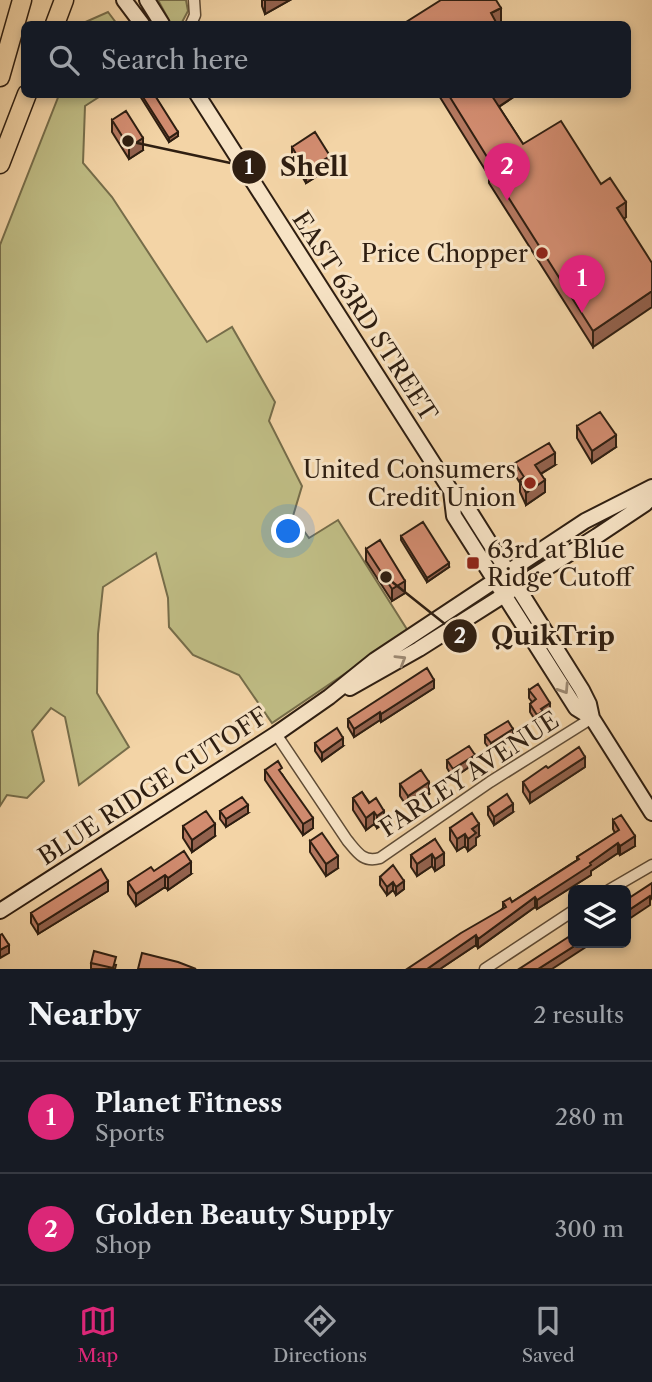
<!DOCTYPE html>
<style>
body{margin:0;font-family:"Libre Caslon Text",serif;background:#20242c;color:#f1f3f6}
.controls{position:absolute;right:21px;bottom:21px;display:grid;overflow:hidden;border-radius:10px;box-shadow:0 4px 10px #0003}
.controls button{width:63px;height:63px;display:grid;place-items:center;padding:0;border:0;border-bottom:2px solid #363941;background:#171b24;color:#f1f3f6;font:35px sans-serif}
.you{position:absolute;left:289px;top:532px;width:24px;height:24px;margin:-18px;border:5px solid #fff;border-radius:50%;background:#1a73e8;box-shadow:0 0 0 10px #1a73e833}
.badge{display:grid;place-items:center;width:46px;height:46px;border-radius:50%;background:#db2777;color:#fff;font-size:23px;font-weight:700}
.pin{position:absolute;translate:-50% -58px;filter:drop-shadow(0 2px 4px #0008)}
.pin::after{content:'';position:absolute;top:37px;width:24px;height:21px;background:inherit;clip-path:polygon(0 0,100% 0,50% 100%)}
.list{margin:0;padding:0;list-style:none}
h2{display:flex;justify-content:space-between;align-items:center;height:91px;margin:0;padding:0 28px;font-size:30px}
h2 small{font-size:23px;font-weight:400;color:#9ea1a6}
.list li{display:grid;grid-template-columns:46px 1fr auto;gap:21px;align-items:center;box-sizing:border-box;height:112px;padding:0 28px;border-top:2px solid #363941}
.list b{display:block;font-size:26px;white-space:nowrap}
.list p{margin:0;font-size:23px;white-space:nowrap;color:#9ea1a6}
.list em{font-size:23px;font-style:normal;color:#9ea1a6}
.icon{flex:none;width:38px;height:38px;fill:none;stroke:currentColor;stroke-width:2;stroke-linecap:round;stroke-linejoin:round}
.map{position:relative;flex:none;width:652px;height:969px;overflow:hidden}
.search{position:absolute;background:#171b24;box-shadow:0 4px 10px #0003;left:21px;right:21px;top:21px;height:77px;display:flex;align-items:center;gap:18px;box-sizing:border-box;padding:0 24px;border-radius:10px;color:#9ea1a6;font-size:26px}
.sheet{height:315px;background:#171b24}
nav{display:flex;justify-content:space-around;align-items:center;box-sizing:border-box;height:98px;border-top:2px solid #363941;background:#171b24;font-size:19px;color:#9ea1a6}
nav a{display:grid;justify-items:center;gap:4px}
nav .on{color:#db2777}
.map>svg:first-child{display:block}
</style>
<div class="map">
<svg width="652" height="969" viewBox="0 0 652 969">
<rect width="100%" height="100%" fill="#f3d4a6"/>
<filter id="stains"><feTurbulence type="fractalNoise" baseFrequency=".00286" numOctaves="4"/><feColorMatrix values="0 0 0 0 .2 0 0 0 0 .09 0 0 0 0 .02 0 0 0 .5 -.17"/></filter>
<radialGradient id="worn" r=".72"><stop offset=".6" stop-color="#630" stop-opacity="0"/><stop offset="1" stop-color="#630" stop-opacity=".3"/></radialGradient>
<!-- green -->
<path fill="#bfbc84" stroke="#766d4a" stroke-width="2" d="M158,0h28l2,11 -7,13h-10z
M108,12l9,12h-36z
M59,95h43l-17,11 -2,57 29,34 95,145 25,-15 43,75 -6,19 33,65 -9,30 16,22 29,-18 70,111 -136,92 -33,-48 -46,-20 -24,-28 -1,-29 -12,-45 -53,34 -5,47 -1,59 32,54 -50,38 -14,-68 -14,-9 -19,23 12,50 -17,17 -20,-3 -7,11v-561z"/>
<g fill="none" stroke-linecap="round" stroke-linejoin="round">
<defs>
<path id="street" d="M191,24l4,-9 -1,-15
M276,734l71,106c10,12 16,23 33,18l110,-76 102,-64
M609,890l43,-25
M485,969l88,-58"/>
<path id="secondary" d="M124,0l18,24
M147,0l15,24
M197,94l254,397 16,16 115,183 7,14 3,14 60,95
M451,491l3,25 122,192 16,10
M350,688l69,-39 178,-113 48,-32 7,-8
M0,911l276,-177 53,-37 46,-37 210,-139 67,-34"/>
<path id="highway" d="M55,24l9,-24
M0,77l22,-77
M0,164l27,-70"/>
</defs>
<!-- street casing -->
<use href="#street" stroke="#5f4c36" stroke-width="13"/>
<!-- secondary casing -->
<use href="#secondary" stroke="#2e1e11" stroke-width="18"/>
<!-- highway casing -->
<use href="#highway" stroke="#2e1e11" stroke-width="21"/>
<!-- street -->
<use href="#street" stroke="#f7e3c5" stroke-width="10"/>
<!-- secondary -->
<use href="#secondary" stroke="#f7e3c5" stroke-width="14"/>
<!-- highway -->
<use href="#highway" stroke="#f3d4a6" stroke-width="18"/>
</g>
<!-- wall -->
<path fill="#b57860" stroke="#2e1e11" stroke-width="2" d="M262,0h28l-25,14 -3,-8z
M140,94h14l24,42 -9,6 -29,-46z
M438,94h80l-19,13 24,37 78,40 25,33 -2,2 -31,128 -104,-164v-7z
M112,120l31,30 -14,9 -17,-27z
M292,147l38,21 -24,15 -14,-24z
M577,426l39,21 -24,16 -15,-25z
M515,463l40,2 -14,9 4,18 -19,13 -6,-13v-9l-5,-8z
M401,536l48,31 -22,15 -26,-42z
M366,549l39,44 -13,8 -26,-40z
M434,688l-53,34 -1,-2 -26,17 -6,-10v-8z
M529,690l21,21 -7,4v5l-6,3 -7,-11v-8l2,-2 -3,-4z
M485,735l28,2 -22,14 -6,-8z
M315,743l28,3 -21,15 -7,-10z
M447,760l28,3 -22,15 -6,-10z
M585,767l-55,36 -7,-11v-10z
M265,770l17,4 31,54 -10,7 -38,-55z
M400,784l29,10 -21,14 -8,-12z
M362,792l22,31 -7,5 -3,-4 -8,6 -13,-20v-12z
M488,807l25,5 -19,13 -6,-10z
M220,811l28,2 -22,14 -6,-8z
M613,820l22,26 -15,9 -2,-2 -27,18v4l-54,34 -2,-2 -57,41 -2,-3 -36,24 63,-61v-6h9l65,-42v-3l38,-24 -2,-4z
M183,826l32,10 -23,16 -9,-14z
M450,828l29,8 -3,2v7l-8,6 -3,-5 -8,5 -7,-11z
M435,839l9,26 -9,6 -3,-5 -15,10 -6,-9v-12z
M310,841l28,27 -12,8 -16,-24z
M154,871l37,3 -23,16 -3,-3 -29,19 -8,-12v-12z
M380,877l24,4v8l-8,6 -3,-5 -6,5 -7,-10z
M108,891l-70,43 -7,-11v-10z
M91,963l25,2 -1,4h-24z"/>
<!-- shaded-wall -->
<path fill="#93624e" stroke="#2e1e11" stroke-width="2" d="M265,0h25l-25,14z
M501,8v15l-10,1v-11z
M494,94h24l-26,17v-15z
M178,132v4l-9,6v-4z
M143,138v12l-14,9v-12z
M330,156v12l-24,15v-12z
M626,202v15l-9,7v-16z
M652,291v16l-59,40v-16z
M616,435v12l-24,16v-12z
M555,453v12l-20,12v-12z
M545,480v12l-19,13v-12z
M449,563v4l-22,15v-4z
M405,581v12l-13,8v-12z
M434,680v8l-53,34v-8z
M550,703v8l-7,4v5l-6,3v-8l4,-6z
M380,712v8l-26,17v-8z
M513,729v8l-22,14v-8z
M343,738v8l-21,15v-8z
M475,755v8l-22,15v-9z
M585,757v10l-55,36v-10z
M429,782v12l-21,14v-12z
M513,804v8l-19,13v-8z
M248,805v8l-22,14v-8z
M384,811v12l-7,5v-12z
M374,812v12l-8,6v-12z
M313,818v10l-10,7v-11z
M215,824v12l-23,16v-12z
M479,824v12l-3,2v7l-8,6v-12l4,-10z
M465,834v12l-8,5v-12z
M635,836v10l-15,9v-9z
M618,843v10l-27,18v4l-54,34v-9z
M444,853v12l-9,6v-12z
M432,854v12l-15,10v-12z
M338,856v12l-12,8v-12z
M191,862v12l-23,16v-12z
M165,875v12l-29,19v-12z
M108,881v10l-70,43v-9z
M404,881v8l-8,6v-8z
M393,882v8l-6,5v-8z
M650,896v9l-24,16v-9z
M535,897v10l-57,41v-9z
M476,935v10l-36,24h-13z
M579,943h13l-40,26h-14z
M9,945v8l-9,5v-8z"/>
<!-- building -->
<path fill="#d28c70" stroke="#2e1e11" stroke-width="2" d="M441,0h55l5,8 -10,5 6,11h-94z
M141,94h13l24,38 -9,6z
M448,94h46l-2,2 31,48 38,-23 40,63 9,-6 16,24 -9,6 35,55v28l-59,40 -104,-164 3,-2z
M126,111l17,27 -14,9 -17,-27z
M315,132l15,24 -24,15 -14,-24z
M600,412l16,23 -24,16 -15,-25z
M549,443l6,10 -20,12 10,15 -19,13 -6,-13 4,-3 -9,-14z
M423,522l26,41 -22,15 -26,-42z
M380,540l25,41 -13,8 -26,-40z
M427,668l7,12 -53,34 -1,-2 -26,17 -6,-10z
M538,684l12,19 -9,6 2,2 -6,4 -7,-11 6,-5 -7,-9z
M508,721l5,8 -22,14 -6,-8z
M337,728l6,10 -21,15 -7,-10z
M469,746l6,9 -22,14 -6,-9z
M579,747l6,10 -55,36 -7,-11 23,-16 2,2z
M278,761l4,7 -3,2 34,48 -10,6 -38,-54z
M421,770l8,12 -21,14 -8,-12z
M362,792l7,11 7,-5 8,13 -7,5 -3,-4 -8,6 -13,-20z
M507,794l6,10 -19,13 -6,-10z
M242,797l6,8 -22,14 -6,-8z
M206,811l9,13 -23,16 -9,-14z
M472,813l7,11 -7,5 4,4 -8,6 -3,-5 -8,5 -7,-11z
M621,815l14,21 -15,10 -2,-3 -28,20 1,2 -54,35 -2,-3 -57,42 -2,-4 -49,34h-20l54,-36 45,-26 -3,-5 7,-4 2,4 67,-43 -2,-2 42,-27 -6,-10z
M322,833l16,23 -12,8 -16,-23z
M435,839l9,14 -9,6 -3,-5 -15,10 -6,-9z
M184,851l7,11 -23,16 -3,-3 -29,19 -8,-12 23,-15 3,4z
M393,865l11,16 -8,6 -3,-5 -6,5 -7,-10z
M101,869l7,12 -70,44 -7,-12z
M652,883v16l-2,-3 -24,16v-12z
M2,934l7,11 -9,5v-15z
M573,934v9h6l-41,26h-19z
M94,951l22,6 -3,11 -22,-5z
M142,953l36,9 18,7h-58z"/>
<!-- one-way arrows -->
<defs><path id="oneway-chevron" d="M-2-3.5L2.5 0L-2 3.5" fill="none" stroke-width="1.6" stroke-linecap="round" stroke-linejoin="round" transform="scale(1.75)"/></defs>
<g stroke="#9d8a74">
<use href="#oneway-chevron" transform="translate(401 660) rotate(-31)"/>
<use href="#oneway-chevron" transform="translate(564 689) rotate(57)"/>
</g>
<!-- markers -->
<g fill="#8f2418" stroke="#f7e3c5" stroke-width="2.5">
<circle cx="542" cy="253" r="7"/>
<circle cx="530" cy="483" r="7"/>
<rect x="466" y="556" width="14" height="14" rx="3.5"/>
</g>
<g text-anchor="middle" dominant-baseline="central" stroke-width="6" stroke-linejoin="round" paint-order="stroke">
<!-- poi labels -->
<g font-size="24" fill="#2e1e11" stroke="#f7e3c5" text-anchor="end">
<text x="528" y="253">Price Chopper</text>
<text x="516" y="469">United Consumers<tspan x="516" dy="28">Credit Union</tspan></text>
<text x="487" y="549" text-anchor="start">63rd at Blue<tspan x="487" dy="28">Ridge Cutoff</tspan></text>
</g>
<!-- street labels -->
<g font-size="24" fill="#2e1e11" stroke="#f7e3c5">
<text transform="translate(365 316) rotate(57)">EAST 63RD STREET</text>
<text transform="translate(469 774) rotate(-33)">FARLEY AVENUE</text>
<text transform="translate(153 786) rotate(-33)">BLUE RIDGE CUTOFF</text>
</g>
</g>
<!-- callouts -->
<path fill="none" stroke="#2e1e11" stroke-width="2.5" d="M128 141L249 167M386 577L460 636"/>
<g fill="#2e1e11" stroke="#f7e3c5" stroke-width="2.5">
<circle cx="128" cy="141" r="7"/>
<circle cx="386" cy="577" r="7"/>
<circle cx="249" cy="167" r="18"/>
<circle cx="460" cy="636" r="18"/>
</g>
<g font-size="21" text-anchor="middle" font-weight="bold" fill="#fff">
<text x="249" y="174">1</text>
<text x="460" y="643">2</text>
</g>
<g font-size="26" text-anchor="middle" font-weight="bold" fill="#2e1e11" stroke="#f7e3c5" stroke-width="6" stroke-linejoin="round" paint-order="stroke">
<text x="314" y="176">Shell</text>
<text x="553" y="645">QuikTrip</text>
</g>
<rect width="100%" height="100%" filter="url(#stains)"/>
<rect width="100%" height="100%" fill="url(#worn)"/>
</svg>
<div class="controls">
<button><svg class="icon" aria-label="layers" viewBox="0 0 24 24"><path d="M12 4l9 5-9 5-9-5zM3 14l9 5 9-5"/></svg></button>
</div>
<div class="you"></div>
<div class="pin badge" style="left:582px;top:313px">1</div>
<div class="pin badge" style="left:507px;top:201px">2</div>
<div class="search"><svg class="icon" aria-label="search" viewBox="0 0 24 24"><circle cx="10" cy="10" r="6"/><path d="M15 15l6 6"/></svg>Search here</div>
</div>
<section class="sheet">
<h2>Nearby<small>2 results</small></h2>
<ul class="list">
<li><span class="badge">1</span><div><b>Planet Fitness</b><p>Sports</p></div><em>280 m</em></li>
<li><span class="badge">2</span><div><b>Golden Beauty Supply</b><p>Shop</p></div><em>300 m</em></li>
</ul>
</section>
<nav>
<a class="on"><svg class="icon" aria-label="map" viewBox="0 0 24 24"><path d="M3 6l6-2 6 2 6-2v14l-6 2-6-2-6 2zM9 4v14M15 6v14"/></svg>Map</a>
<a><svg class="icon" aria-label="directions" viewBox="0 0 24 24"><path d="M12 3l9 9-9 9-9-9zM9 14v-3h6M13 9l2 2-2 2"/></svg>Directions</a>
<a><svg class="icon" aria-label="saved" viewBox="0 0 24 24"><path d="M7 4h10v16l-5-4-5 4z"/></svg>Saved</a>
</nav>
